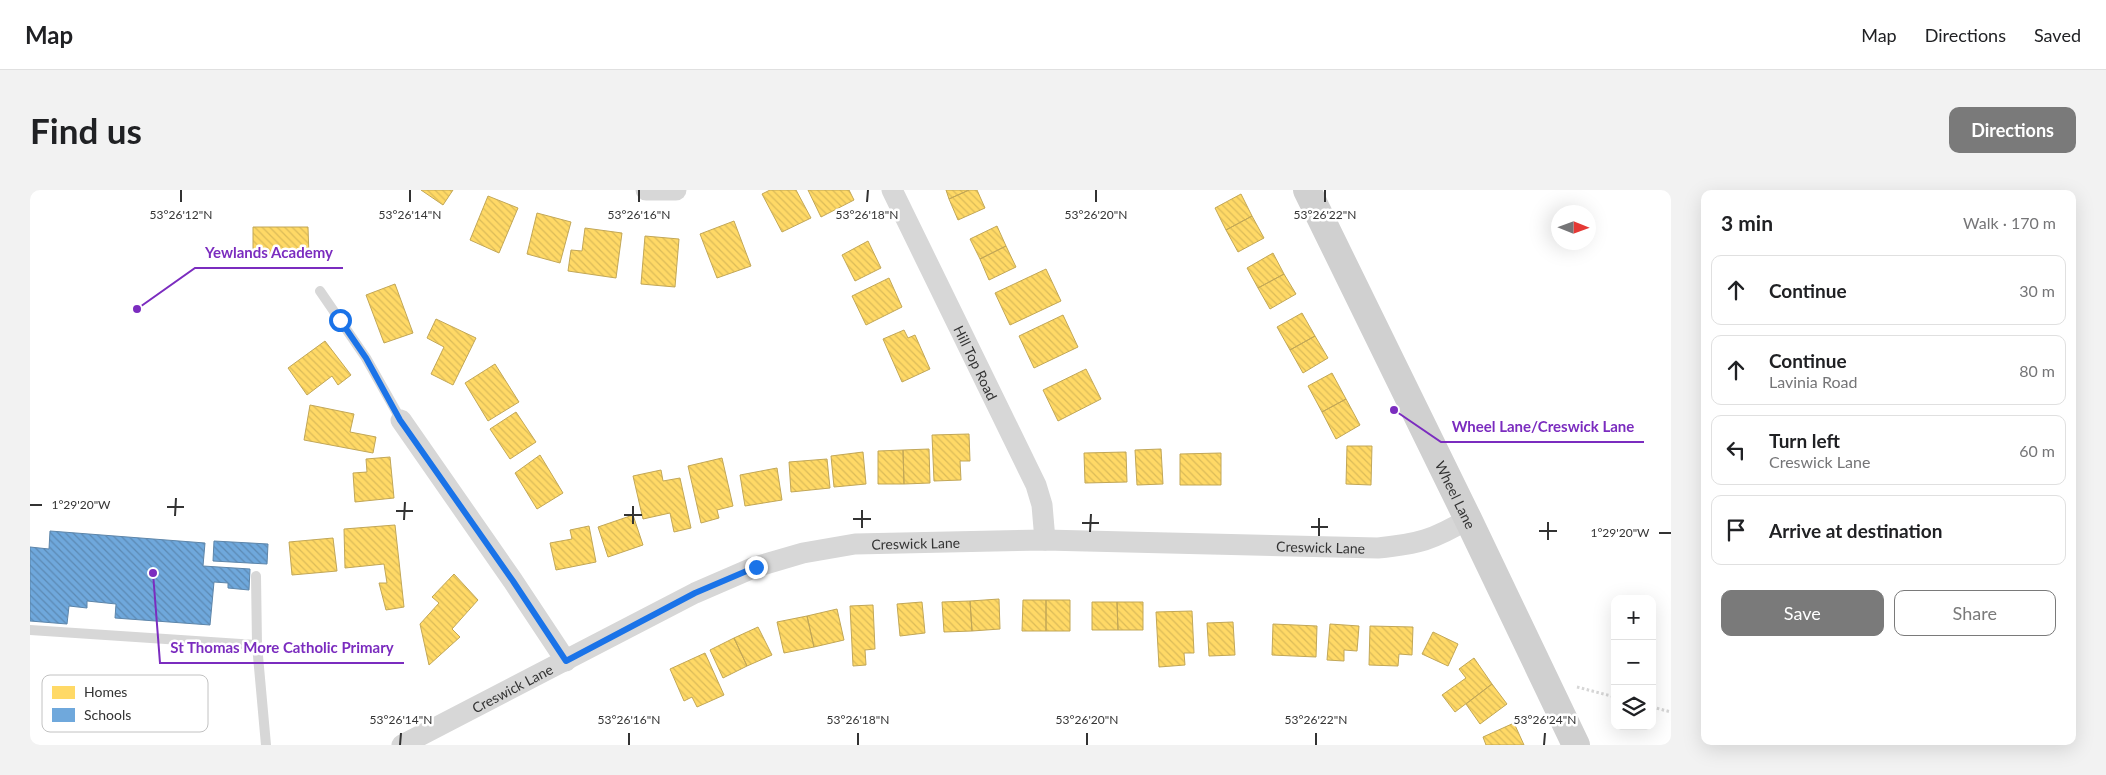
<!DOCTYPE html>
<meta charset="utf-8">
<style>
body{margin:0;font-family:Lato,sans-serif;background:#f2f2f2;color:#202124}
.controls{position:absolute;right:15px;bottom:15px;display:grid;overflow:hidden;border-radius:10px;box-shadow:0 5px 20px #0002}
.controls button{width:45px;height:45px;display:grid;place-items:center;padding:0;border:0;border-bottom:1px solid #e0e0e0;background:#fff;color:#202124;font:25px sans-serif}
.compass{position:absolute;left:1521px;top:15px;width:45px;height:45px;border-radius:50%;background:#fff;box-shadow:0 5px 20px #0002;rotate:91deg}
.stop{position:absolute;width:15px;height:15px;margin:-11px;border:4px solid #1a73e8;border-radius:50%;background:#fff}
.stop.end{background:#1a73e8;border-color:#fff;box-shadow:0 1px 5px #0008}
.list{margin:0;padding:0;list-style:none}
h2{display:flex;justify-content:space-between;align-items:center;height:65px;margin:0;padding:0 20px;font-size:21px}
h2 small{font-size:16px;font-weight:400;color:#757577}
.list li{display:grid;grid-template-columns:32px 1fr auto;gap:15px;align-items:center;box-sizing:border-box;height:70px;margin:0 10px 10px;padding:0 10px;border:1px solid #e0e0e0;border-radius:10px}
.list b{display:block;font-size:19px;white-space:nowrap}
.list p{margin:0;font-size:16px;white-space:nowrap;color:#757577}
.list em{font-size:16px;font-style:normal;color:#757577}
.actions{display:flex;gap:10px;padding:15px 20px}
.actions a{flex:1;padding:11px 0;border:1px solid #7a7a7a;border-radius:10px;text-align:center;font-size:18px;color:#7a7a7a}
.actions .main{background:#7a7a7a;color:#fff}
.icon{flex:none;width:28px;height:28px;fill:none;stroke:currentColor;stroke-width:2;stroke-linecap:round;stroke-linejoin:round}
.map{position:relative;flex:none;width:1641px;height:555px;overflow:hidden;border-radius:10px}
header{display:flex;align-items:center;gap:30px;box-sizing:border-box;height:70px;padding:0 25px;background:#fff;border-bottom:1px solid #e0e0e0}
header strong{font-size:24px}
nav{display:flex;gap:28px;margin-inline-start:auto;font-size:18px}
.intro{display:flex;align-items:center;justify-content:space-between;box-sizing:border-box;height:120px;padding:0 30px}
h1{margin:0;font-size:35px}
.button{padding:12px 22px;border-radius:10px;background:#7a7a7a;color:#fff;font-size:18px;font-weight:700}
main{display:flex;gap:30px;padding:0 30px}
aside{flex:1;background:#fff;border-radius:10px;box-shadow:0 5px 20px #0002}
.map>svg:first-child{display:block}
</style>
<header>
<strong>Map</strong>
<nav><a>Map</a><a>Directions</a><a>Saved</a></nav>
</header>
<div class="intro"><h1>Find us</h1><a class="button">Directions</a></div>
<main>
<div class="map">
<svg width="1641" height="555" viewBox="0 0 1641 555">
<defs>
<pattern id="homes-back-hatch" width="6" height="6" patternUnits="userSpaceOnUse" patternTransform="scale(1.25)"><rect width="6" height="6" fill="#ffd966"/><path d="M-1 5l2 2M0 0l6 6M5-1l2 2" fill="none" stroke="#dbbb59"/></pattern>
<pattern id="schools-back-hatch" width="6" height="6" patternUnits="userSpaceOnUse" patternTransform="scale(1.25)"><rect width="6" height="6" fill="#6fa8dc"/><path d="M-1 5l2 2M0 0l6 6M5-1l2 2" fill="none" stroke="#5c89b3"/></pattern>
</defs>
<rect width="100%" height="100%" fill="#fff"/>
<!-- homes -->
<path fill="url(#homes-back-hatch)" stroke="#c2a757" d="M391,0h32l-10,15z
M740,0h26l15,28 -29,14 -20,-38z
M778,0h41l5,10 -33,17z
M916,0h23l-20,9z
M939,0h8l8,18 -27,12 -9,-21z
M1211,4l11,22 -26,14 -11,-22z
M458,6l30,12 -19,45 -29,-13z
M507,23l34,9 -11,41 -33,-9z
M1222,26l12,22 -26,14 -12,-22z
M704,31l17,45 -34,12 -17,-44z
M967,36l9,20 -26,13 -10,-20z
M223,37h55l1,30h-56z
M555,38l37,5 -6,45 -48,-7 3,-21 11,1z
M615,46l34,3 -4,48 -34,-3z
M838,51l13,27 -26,13 -13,-26z
M976,56l10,21 -27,13 -9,-21z
M1243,63l11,21 -26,14 -11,-20z
M1016,79l15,32 -51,24 -15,-32z
M1254,84l12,20 -26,15 -12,-21z
M859,88l13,29 -36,18 -14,-29z
M365,94l18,49 -29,10 -18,-48z
M1272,123l13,23 -25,14 -13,-23z
M1033,125l15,32 -44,21 -15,-32z
M406,129l40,19 -23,47 -22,-11 13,-27 -17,-9z
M874,140l4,8 7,-3 15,34 -28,13 -19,-43z
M1285,146l13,22 -25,15 -13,-23z
M295,151l26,34 -13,10 -6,-9 -25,19 -19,-27z
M465,174l24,38 -31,19 -23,-38z
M1056,179l15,30 -43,22 -15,-31z
M1302,183l14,26 -24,13 -14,-26z
M1316,209l14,26 -24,14 -14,-27z
M280,215l44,9 -4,18 26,5 -3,16 -69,-13z
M486,222l20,30 -26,17 -20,-30z
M939,244l1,27h-10l1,19 -27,1 -2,-46z
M1317,256h25l-1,39 -25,-1z
M899,259l1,34 -26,1 -1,-34z
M1131,259l2,35 -26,1 -2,-35z
M873,260l1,34h-26v-33z
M833,262l3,32 -32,3 -3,-31z
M1096,262l1,30 -42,1 -1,-30z
M1191,263v32h-41v-31z
M510,265l23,38 -26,16 -22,-36z
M360,267l4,41 -39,4 -2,-29 14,-1 -1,-13z
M692,268l11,48 -16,4 2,8 -18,5 -13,-57z
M797,269l3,29 -39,4 -2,-30z
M747,278l5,32 -37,6 -5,-31z
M631,280l2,11 17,-3 11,50 -17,4 -4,-19 -27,6 -10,-43z
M603,325l10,30 -35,12 -10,-30z
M365,335l9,82 -18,3 -7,-27h8l-3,-19 -39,4 -1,-39z
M559,336l7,36 -40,8 -6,-27 22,-4 -2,-9z
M303,348l4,33 -45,4 -3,-33z
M424,384l24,26 -26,29 8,8 -31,28 -9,-41 19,-21 -7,-6z
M969,409l1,30 -28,2 -2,-30z
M993,410h23v31h-24z
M1016,410h24v31h-24z
M940,411l2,30 -28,1 -2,-30z
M892,412l3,31 -25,3 -3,-32z
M1062,412h25l1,28h-26z
M1087,412h26v28h-25z
M843,415l2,44 -10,1 1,15 -13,1 -3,-60z
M807,419l7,31 -30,7 -7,-31z
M1162,421l2,42h-10l1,12 -26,2 -3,-55z
M777,426l7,31 -30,6 -7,-31z
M1203,432l2,33 -26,1 -2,-33z
M1243,434l44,2 -1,31 -44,-2z
M1300,434l29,2 -2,25 -13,-1v11l-17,-1z
M1340,436l43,1 -1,28 -13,-1 -1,12 -29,-1z
M728,437l14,28 -25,11 -13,-28z
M1403,442l25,12 -10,22 -26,-12z
M704,448l13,28 -24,12 -13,-28z
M675,463l19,42 -27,12 -5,-10 -8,4 -14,-32z
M1444,468l18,26 -37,28 -13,-17 24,-17 -7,-9z
M1462,494l15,20 -27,20 -14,-20z
M1484,533l10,22h-38l-3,-8z"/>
<!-- schools -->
<path fill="url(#schools-back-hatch)" stroke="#5d85a9" d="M20,341l155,12 -2,23 47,3 -1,21 -21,-2v-5l-14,-1 -4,43 -95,-7 1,-14 -29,-3v7l-18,-2 -2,18 -37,-3v-74l19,2z
M184,351l54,3 -1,20 -54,-3z"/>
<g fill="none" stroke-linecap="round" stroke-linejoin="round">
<!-- path -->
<path stroke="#d6d6d6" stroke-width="3" stroke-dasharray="2.5 2.5" stroke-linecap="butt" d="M1547,497l38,10
M1622,517l19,5"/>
<!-- lane -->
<path stroke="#d7d7d7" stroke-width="10" d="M290,101l46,67 35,62
M226,386l1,69 9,100
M0,440l227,15"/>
<!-- street -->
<g stroke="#d7d7d7" stroke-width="21">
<path d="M616,0h30"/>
<path id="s1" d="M862,0l144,295 6,20 3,35"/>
<path d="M371,230l112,161 53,80"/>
<path id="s2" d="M372,555l293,-152 60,-26 48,-14 52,-9 190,-4 333,8c40,-4 55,-8 90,-29"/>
</g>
<!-- secondary -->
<path stroke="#d0d0d0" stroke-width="28" id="s3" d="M1277,0l161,329 108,226"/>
</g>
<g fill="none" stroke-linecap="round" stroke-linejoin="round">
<!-- route -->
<path stroke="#1a73e8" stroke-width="6" d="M310,130l26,38 34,62 113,161 53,80 129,-68 61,-26"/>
</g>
<!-- ticks -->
<path fill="none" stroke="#333" stroke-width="2" d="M151,12v-12M380,12v-12M609,12v-12M837,12l1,-12M1066,12v-12M1295,12v-12M0,315h12M137,317h17M366,321h17M594,325h18M145,326l1,-18M823,329h18M374,330l1,-18M1052,333h17M603,334v-18M1281,337h17M832,338v-18M1509,341h18M1060,342l1,-18M1629,343h12M1289,346v-18M1518,350v-18M370,555l1,-12M599,555v-12M828,555v-12M1057,555v-12M1286,555v-12M1514,555l1,-12"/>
<g text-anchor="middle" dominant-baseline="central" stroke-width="5" stroke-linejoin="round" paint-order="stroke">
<!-- street labels -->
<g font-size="14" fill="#333" stroke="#fff">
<text stroke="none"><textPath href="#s1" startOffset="192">Hill Top Road</textPath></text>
<text stroke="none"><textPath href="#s3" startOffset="339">Wheel Lane</textPath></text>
<text stroke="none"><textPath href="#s2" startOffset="559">Creswick Lane</textPath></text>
<text stroke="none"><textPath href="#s2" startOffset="964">Creswick Lane</textPath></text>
<text stroke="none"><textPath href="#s2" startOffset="124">Creswick Lane</textPath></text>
</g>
</g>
<!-- legend -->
<rect x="12" y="485" width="166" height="57" rx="8" fill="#fff" stroke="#c2c2c2" stroke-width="1"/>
<rect x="22" y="496" width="23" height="13" fill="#ffd966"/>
<rect x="22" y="518" width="23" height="14" fill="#6fa8dc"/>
<g font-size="14" fill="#333">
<text x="54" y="507">Homes</text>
<text x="54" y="530">Schools</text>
</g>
<g font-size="12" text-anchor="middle" fill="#333" stroke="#fff" stroke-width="5" stroke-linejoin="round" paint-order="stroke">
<text x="151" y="29">53°26'12"N</text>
<text x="380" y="29">53°26'14"N</text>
<text x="609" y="29">53°26'16"N</text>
<text x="837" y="29">53°26'18"N</text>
<text x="1066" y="29">53°26'20"N</text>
<text x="1295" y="29">53°26'22"N</text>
<text x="51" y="319">1°29'20"W</text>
<text x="1590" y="347">1°29'20"W</text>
<text x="371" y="534">53°26'14"N</text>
<text x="599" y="534">53°26'16"N</text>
<text x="828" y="534">53°26'18"N</text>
<text x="1057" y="534">53°26'20"N</text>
<text x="1286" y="534">53°26'22"N</text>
<text x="1515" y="534">53°26'24"N</text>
</g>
<!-- callouts -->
<path fill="none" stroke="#7b2cbf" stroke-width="2" d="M107 119L165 78H313M1364 220L1411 252H1614M123 383L130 473H374"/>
<g fill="#7b2cbf" stroke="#fff" stroke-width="2">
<circle cx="107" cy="119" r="5"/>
<circle cx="1364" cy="220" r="5"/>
<circle cx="123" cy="383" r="5"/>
</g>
<g font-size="15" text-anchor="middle" font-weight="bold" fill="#7b2cbf" stroke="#fff" stroke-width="5" stroke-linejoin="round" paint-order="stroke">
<text x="239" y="68">Yewlands Academy</text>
<text x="1513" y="242">Wheel Lane/Creswick Lane</text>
<text x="252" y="463">St Thomas More Catholic Primary</text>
</g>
</svg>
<div class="controls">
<button>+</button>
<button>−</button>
<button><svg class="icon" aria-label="layers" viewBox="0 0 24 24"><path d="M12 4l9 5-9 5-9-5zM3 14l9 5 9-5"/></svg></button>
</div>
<svg class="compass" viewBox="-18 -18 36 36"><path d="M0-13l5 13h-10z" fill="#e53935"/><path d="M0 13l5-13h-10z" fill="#757577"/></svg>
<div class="stop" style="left:310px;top:130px"></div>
<div class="stop end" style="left:726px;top:377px"></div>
</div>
<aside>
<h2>3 min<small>Walk · 170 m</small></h2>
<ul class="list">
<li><svg class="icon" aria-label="ahead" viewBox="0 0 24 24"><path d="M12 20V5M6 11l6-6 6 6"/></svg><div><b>Continue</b></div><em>30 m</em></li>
<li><svg class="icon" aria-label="ahead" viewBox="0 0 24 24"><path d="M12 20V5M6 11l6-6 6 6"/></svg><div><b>Continue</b><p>Lavinia Road</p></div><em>80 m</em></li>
<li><svg class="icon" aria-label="left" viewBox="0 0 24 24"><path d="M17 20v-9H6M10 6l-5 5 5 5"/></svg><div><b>Turn left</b><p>Creswick Lane</p></div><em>60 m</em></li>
<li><svg class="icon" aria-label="arrive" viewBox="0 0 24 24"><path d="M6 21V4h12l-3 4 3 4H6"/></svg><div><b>Arrive at destination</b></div></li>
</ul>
<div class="actions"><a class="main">Save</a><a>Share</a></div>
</aside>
</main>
